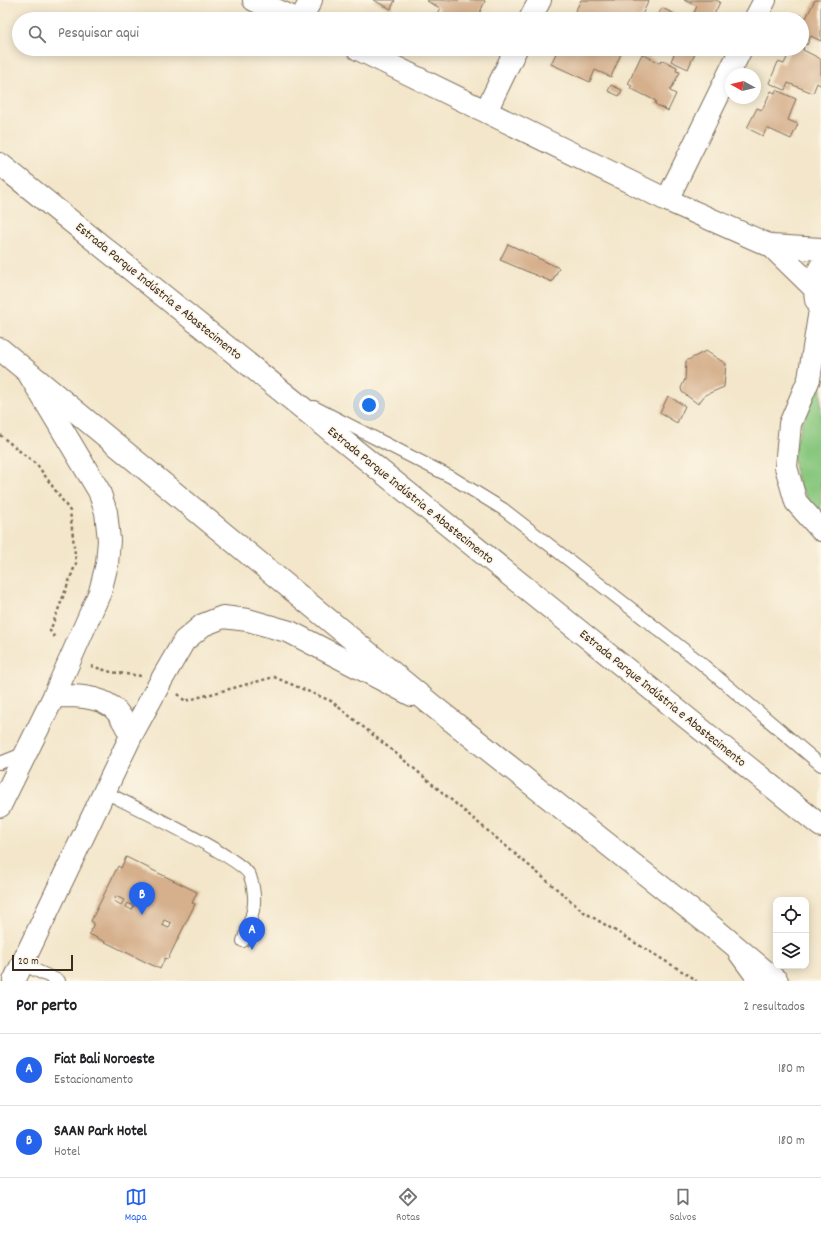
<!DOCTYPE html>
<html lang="pt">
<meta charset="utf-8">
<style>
body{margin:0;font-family:Dekko,sans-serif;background:#f2f2f2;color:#202124}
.controls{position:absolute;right:12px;bottom:12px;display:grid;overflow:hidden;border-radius:8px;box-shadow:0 2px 10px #0003}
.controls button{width:36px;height:36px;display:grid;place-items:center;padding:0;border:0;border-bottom:1px solid #e0e0e0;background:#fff;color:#202124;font:20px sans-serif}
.compass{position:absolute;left:725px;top:68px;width:36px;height:36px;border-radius:50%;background:#fff;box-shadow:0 2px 10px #0003;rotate:278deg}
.scale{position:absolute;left:12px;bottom:10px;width:61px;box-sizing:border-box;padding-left:4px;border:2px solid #3b2a1e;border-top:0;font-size:11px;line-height:14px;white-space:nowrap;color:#3b2a1e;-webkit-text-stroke:3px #fcf5e5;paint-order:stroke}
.you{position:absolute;left:369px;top:405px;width:14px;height:14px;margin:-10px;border:3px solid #fff;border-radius:50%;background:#1a73e8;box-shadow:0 0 0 6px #1a73e833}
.badge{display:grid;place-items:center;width:26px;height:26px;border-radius:50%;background:#2563eb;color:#fff;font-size:13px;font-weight:700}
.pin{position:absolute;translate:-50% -33px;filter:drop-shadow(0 1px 2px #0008)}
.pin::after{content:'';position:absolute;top:21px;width:14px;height:12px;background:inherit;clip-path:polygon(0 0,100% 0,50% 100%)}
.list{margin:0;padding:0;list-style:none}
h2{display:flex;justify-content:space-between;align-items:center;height:52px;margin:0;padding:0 16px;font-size:17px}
h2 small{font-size:13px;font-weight:400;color:#757577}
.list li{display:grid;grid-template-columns:26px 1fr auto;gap:12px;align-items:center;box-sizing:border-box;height:72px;padding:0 16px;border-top:1px solid #e0e0e0}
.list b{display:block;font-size:15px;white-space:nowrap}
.list p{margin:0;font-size:13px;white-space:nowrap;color:#757577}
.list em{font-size:13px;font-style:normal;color:#757577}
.icon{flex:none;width:22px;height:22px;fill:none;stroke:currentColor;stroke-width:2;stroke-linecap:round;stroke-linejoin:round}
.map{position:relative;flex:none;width:821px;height:981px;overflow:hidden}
.search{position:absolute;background:#fff;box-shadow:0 2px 10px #0003;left:12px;right:12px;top:12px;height:44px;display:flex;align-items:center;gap:10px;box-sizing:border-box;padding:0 14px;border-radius:22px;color:#757577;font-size:15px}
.sheet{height:196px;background:#fff}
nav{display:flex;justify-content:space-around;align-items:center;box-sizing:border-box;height:56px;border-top:1px solid #e0e0e0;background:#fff;font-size:11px;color:#757577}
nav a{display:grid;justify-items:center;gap:2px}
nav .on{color:#2563eb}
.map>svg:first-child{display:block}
</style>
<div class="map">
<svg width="821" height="981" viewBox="0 0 821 981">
<rect width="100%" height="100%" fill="#fcf5e5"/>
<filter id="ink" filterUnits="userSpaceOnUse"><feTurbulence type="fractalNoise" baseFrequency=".025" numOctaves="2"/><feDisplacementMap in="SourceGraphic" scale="8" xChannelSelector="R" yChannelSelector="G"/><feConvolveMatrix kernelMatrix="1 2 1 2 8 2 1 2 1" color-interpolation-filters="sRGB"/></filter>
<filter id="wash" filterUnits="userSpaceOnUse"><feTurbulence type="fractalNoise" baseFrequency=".012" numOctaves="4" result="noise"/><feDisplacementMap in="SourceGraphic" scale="16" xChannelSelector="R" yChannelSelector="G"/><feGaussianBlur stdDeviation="0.9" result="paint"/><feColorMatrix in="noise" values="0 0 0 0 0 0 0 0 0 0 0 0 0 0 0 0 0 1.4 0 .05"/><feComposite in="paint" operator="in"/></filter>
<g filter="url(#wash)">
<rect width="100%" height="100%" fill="#f3e6ca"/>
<!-- green -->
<path fill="#88c77e" stroke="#62784e" d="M821,378v142l-24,-39 -4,-25 16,-60z"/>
<g id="blocks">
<!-- building -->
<path fill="#d6b08d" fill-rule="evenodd" d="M373,0h22l-4,9z
M427,0h57l1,1 -8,18h-34l-7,-3 4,-8 -13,-7z
M581,0h68l-9,19h-34l-11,-5 -2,5h-9l-10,-5z
M684,0h32l4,2 -8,17h-10l-9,-4 4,-9z
M815,0h6v41l-10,-5 -4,9 -5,-3v-23h-3l1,-4 6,3z
M662,8l13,6 12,5h-31z
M802,46l2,1 -1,3 16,8 2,2v23l-1,2 -3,-2 -4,10 -25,-10 -3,7 -16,-7 9,-21 6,2 7,-15h11z
M558,49h65l-12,28 -16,-7 -5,12 -39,-18z
M669,49h28l-9,20 -17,-8 4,-9z
M642,54l18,9 2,-3 15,7 -1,4 4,1 -10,19 6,3 -8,17 -13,-7 1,-3 -26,-13 2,-2 -4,-2z
M611,85l11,5 -3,6 -11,-5z
M776,90l20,9 -8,21 10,4 -7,15 -24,-11 -4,8 -16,-8 10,-20 5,2 9,-19 4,2z
M508,244l51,24 -7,14 -52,-22z
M706,351l20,13 -2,23 -19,8 -7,9 -16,-12 -1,-4 4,-9 1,-18z
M668,396l17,10 -8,17 -17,-10z
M126,857l71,35 -5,11 3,1 -27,55 -3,-1 -5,11 -71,-35 5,-11 -3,-2 27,-55 3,2zM116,896l8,4 -3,5 -7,-4zM128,903l6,3 -2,4 -6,-3zM164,920l7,3 -2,5 -7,-3z"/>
</g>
</g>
<g filter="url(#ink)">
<use href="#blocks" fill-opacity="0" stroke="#7b6c5a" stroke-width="1"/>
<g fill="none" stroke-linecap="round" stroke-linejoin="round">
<defs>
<path id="service" d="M314,407l137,70 52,32 193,150 125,106
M0,763l25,-10
M105,792c23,12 139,67 145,84 9,27 2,40 -7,65
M735,955l19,26
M22,964l37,17"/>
<path id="minor" d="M254,0l42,19
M301,19l10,-19
M530,19l10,-19
M755,19l10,-19
M358,49l309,151 104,46
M486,111l30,-62
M667,200l74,-151
M814,288l-43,-42 50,3
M816,300c-2,-13 -1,-22 5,-34
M820,310l-11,69 -19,45 -4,43 10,35 25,28
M54,696c19,0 42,-1 58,11 9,7 14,19 19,29
M0,806l54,-110 46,-104 7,-28 2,-24 -3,-28 -7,-21 -70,-117
M14,981l117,-245 31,-57 22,-38 19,-16 20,-8 25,3 42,12 122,63"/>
<path id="trunk" d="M0,164l821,662
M0,349l433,357 283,224 61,51"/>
</defs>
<!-- service casing -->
<use href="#service" stroke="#7b6c5a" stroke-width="14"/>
<!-- minor casing -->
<use href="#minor" stroke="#7b6c5a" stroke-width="24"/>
<!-- trunk casing -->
<use href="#trunk" stroke="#7b6c5a" stroke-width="24"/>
<!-- path -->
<path stroke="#7b6c5a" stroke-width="2.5" stroke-dasharray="3 3" stroke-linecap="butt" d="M0,435l38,31 32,45 6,52 -26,68 6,8
M91,666l20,6 30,4
M178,694l7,7 89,-24 57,24 67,54 186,157 111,67 1,2"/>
<!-- service -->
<use href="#service" stroke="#fff" stroke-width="12"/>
<!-- minor -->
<use href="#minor" stroke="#fff" stroke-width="22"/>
<!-- trunk -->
<use href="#trunk" stroke="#fff" stroke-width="22"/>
</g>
</g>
<g text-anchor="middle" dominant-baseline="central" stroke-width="3" stroke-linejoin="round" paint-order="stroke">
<!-- street labels -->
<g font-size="13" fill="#3b2a1e" stroke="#fcf5e5">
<text transform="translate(158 292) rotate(39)">Estrada Parque Indústria e Abastecimento</text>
<text transform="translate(410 496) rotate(39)">Estrada Parque Indústria e Abastecimento</text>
<text transform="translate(662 699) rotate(39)">Estrada Parque Indústria e Abastecimento</text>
</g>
</g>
</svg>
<div class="controls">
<button><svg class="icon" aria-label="locate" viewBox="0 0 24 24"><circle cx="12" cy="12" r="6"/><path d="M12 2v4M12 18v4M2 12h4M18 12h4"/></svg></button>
<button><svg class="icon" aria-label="layers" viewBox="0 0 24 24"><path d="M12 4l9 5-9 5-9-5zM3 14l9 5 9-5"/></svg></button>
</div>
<svg class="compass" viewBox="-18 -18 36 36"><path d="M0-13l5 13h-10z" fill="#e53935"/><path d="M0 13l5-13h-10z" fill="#757577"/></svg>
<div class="scale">20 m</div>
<div class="you"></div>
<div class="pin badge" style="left:252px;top:950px">A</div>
<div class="pin badge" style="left:142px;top:915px">B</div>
<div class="search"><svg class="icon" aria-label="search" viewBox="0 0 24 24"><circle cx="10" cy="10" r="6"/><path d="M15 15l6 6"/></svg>Pesquisar aqui</div>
</div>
<section class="sheet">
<h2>Por perto<small>2 resultados</small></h2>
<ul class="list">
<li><span class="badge">A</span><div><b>Fiat Bali Noroeste</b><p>Estacionamento</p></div><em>180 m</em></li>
<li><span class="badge">B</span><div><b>SAAN Park Hotel</b><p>Hotel</p></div><em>180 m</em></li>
</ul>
</section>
<nav>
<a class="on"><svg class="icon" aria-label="map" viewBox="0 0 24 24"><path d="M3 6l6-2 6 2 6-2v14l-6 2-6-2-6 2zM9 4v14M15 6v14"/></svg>Mapa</a>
<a><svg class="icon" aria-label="directions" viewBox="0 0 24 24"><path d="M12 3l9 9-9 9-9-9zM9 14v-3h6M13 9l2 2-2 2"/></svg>Rotas</a>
<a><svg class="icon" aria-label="saved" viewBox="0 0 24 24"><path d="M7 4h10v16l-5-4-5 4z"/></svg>Salvos</a>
</nav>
